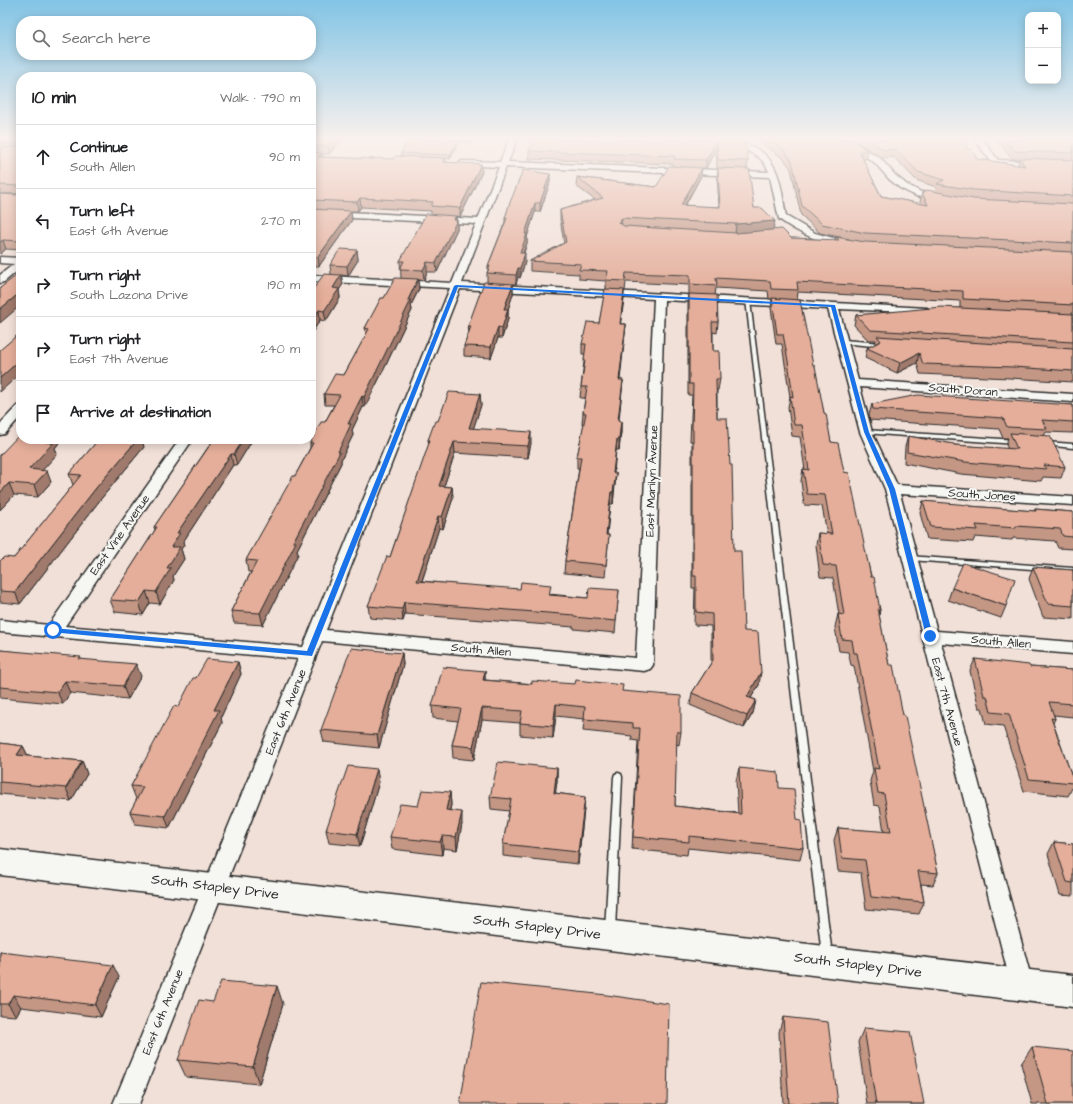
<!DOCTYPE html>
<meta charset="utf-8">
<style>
body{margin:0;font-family:"Architects Daughter",sans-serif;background:#f2f2f2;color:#202124}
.controls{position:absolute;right:12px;top:12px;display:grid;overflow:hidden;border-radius:8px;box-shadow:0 2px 10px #0003}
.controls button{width:36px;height:36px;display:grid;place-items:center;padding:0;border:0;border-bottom:1px solid #e0e0e0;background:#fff;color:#202124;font:20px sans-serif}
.stop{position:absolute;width:12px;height:12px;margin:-9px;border:3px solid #1a73e8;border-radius:50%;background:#fff}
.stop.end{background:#1a73e8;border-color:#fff;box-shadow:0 1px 4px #0008}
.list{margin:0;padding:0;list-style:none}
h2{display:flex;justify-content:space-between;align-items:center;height:52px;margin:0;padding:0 16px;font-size:17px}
h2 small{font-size:13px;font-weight:400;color:#757577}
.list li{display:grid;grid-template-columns:26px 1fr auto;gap:12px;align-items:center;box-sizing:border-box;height:64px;padding:0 16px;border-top:1px solid #e0e0e0}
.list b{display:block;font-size:15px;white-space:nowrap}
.list p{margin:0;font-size:13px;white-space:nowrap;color:#757577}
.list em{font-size:13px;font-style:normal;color:#757577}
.icon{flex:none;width:22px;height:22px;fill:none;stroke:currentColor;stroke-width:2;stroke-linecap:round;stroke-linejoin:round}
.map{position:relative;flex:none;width:1073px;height:1104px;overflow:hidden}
.search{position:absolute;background:#fff;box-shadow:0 2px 10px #0003;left:16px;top:16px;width:300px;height:44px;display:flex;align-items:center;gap:10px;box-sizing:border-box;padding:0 14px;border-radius:16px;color:#757577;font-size:15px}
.panel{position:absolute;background:#fff;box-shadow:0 2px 10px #0003;left:16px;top:72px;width:300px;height:372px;border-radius:16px}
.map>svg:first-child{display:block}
</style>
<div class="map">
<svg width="1073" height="1104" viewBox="0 0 1073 1104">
<rect width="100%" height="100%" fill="#f1e0d8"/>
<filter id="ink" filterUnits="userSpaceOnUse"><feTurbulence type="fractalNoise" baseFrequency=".025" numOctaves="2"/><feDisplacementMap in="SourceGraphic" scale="8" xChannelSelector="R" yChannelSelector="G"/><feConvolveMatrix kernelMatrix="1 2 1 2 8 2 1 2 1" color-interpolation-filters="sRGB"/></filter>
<g filter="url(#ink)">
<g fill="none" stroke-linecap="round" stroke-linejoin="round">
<defs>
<path id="service" d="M746,300l4,1 82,654 -1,3 -4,2 -4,-2 -1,-3z
M843,340l40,3 3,2 -3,2 -42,-4v-2z
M866,430l150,10 3,2 -3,2 -152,-11 -1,-1 1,-1z
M1046,442l27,2v4l-29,-3 -1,-1z
M908,556l165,12v4l-163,-12 -4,-2z
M618,773l3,1 1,3 -7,153 -1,3 -4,2 -4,-2 -1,-3 9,-153 1,-3z"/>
<path id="minor" d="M509,140h8l-9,22 261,10c-9,-23 -27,-19 -43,-32 11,0 18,2 27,7 28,13 28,42 33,69l29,17 33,9 2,2 -5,3c-25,-5 -46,-13 -66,-28l-9,-42 -264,-10 -44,116 465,25 5,3 -1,2 -92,-4 19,71 215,14v8l-213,-15 12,45 25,53 176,12v8l-173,-11 37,137 136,11v12l-132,-11 92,342 -3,8 -8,3 -8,-3 -3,-8 -126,-496 -25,-57 -32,-123 -164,-9 -11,365 -3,4 -6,2 -322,-30 -183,463h-26l185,-445 -298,-27v-12l49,5 131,-186h13l-128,187 238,21 147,-359 -139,-7v-6l141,8 24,-59 -165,-8v-6l167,9 21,-52 -37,-2 -4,-2 4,-2 38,1zM460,289l194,10 -18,359 -310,-28z
M842,140h9l30,19 14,16 11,9 15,8 21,3 4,3 -4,3 -26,-5 -16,-8 -11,-9 -14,-16z
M975,140h8l15,20 75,3v4l-80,-3z
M0,257l21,1v10l-17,14 -4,1v-8l14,-11 -14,-1z
M21,405v11l-16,18 -5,1v-11l17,-18z"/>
<path id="secondary" d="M0,849l1073,126v32l-1073,-132z"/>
</defs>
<!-- service casing -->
<use href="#service" stroke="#2b2b2b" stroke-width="3"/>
<!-- minor casing -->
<use href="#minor" stroke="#2b2b2b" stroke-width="3"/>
<!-- secondary casing -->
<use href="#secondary" stroke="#2b2b2b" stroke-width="3"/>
<!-- service -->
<use href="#service" fill="#f6f6f2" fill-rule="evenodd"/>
<!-- minor -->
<use href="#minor" fill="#f6f6f2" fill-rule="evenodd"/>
<!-- secondary -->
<use href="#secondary" fill="#f6f6f2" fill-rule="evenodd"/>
</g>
<!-- wall -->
<path fill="#c49684" stroke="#2b2b2b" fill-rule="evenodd" d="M0,140h21v110l-15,-1 -6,5v-60h19h-19z
M311,140l29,2 -11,12h-7v3l53,2h18l8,-3v-3l8,-13h65l-2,3 -13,-1 -9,17 -5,-1 1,4 36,10 -22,45 -4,-1v4h1v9l-20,43h-10l-3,8h-6l1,9 -8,16 1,5 -27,57 -20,40h-2l-11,23 1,5 -12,25v3l-44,87 1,4 -35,71 -29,-2 -3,-12 20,-39h-3l-2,-12 49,-84 15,-28v-5l15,-21 9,-17h-9l-1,-11 20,-19 22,-40 -1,-7 19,-30 17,-20 -1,-17 31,-47v-3l-70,-4 -3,4h-7l1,9 -33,46h-8z
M738,140l10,21 -1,8 7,39 19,22 18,8 44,2 1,-3 13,2 -29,-6 -19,-18 -10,-46 -7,-10 -27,-19h96l15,11 -2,8h-3l18,37 40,8 -1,-2 2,-9 13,-1 1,-5 -20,-7 -22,-23 -12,1 -28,-18h111l2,9 10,10 41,6 1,-6h-7l-15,-19h73l3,3v239l-63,-4 -90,-4 -3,-11 -20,10 -32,-15 2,-10 8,-4 1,-4h-8l-14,-15 2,-10 104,-7v-7l-162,-9 -1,8 27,113 7,29 13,30 36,138 -1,5 10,50 14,50 35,158 -5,12 -12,-1 3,18 -5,12 -53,-5 -5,-36 -23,-2 -4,-31 4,-12 46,4 -4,-26 -6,-1 -4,-24 3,-10 -19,-105 -3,-1 -3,-13 -9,-1 -4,-24 3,-13 1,1 -6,-37 -13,-1 -4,-32 2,-12 9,1 -5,-28 -18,-1 -3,-24 2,-12 2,1 -5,-33 -8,-1 -4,-29 2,-10 -4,-26 -4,-27h-6l-5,-36 1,-9h-3l-1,-8 -52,-3 -1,7 3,27 -1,11 -4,-1v19l7,28 -2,11h-1v28l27,213 15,54 -8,13 5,2 -3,13 -9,15 -54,-23 2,-12 19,-30v-37l-17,-1 1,-37h-3v-147h-2l2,-46h-4v-91l1,-10v-9l-63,-3 -1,9h-1l-4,33h6l-6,56h3l-4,40 2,1v11l-2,18h-3l-2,23h2l-3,31h-3l-3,31h2l-4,42 -41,-4 1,-12 14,-93h-2v-11l7,-33h-2l1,-11 2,-15h-5l1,-11 2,-17 2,-16h-3v-10l17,-21 7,-34v-8l-27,-2v-5l-49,-3v-10l34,-18 -4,-24v-9l35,-10 -19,-14 1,-9 79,10 17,-21v-2l-144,-5v-8zM716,149l1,19 1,1 -1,7 2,31 -34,-1 16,-30 1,-8h4z
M550,174v8l-10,30h-5l-8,25v6l-3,10 1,9 -5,16 -2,-1 -2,7h-3v10l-5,15v10l-6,19h-4l-7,20 -27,-2v-10l5,-13 -1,-7 19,-44v-9l1,-2v-5l17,-44v-4z
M357,250l1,10 -10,16 -7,-1 2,9 -4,6 1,8 -14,23 -6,-1 -9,14 20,-60 -1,-9z
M480,394l1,11 -8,24 58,14 -3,15 -73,-5 -11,33 8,1 1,11 -10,31 -4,-1 -17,53 166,17 31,-8 -4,43 -41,-4v-2l-169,-13 -2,7 -33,-3 -2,-12 22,-49 39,-112 -1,-5 10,-19z
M872,404l201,1v28l-27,-1 -2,4 21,31 -4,11 -18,-1 -2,4 -80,-7 -57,-11 1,-16 3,-11 46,9 54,4 -2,-4 2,-7h-5l-4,-9 -129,-9 -1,-5z
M21,439h41l-7,9 2,6 -15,16 9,12 -13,15 -24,-2 -14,15v-55z
M99,439h48l-4,5 1,3 -44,53 -80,104 -20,-2v-41l14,-3 59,-73 -4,-11z
M213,439h40l-16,26h-4l-50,77 1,3 -3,4 3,10 -11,17 1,4 -14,24 -10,-1 -7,12 -28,-3 -5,-12 45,-70 -1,-3 59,-87z
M923,501l46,5 65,5 1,-2 38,3v37l-15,-1 -3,-7 -42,-3 -1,2 -37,-3 -2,5 -46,-3 -7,-26z
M1033,567l40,3v49l-30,-2 -14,-38z
M952,588l54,18 -5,12 -53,-18z
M0,650l81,9 60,17 -13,23 -58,-6 -7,11 -63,-6z
M402,653l1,12 -24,83 -55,-6 -3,-12z
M975,659l55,8 43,3v47l-19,-2 1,4 -2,4 20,56v7l-5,10 -44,-5 -21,-65 -17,-2 -4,-16h-3l-9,-37z
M238,662l3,12 -20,43 1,6 -53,105 -34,-4 -5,-12 7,-13h-1l-5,-13 47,-79 18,-29z
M485,671v9l137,11 59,41 -2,13 -3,-1 -1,62 63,7 -2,-32 3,-13 40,20 18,31 6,29 -3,12 -112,-12 -1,7 -55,-6 6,-108 -7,-1 1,-4 -49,-5 1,-12 -28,-3 -3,22 -33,-3v-12l-38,-3 -8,40 -21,-2 -1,-13 6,-24 -25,-3 -1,-12z
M0,743l23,3 5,10 54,5 5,13 -16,27 -71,-7z
M557,768v13l-2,12 30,4 -1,12 -6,55 -75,-8v-12l6,-33 -18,-2 -1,-12z
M379,782l-19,64 -31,-3 -3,-13z
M450,792l1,13 -1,5 12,14 -5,26 -14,-2 -1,7 -50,-6 -2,-12 28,-31z
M1054,842l19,2v52l-13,-1 -12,-41z
M0,952l119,25 -18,40 -80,-10 -5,9 -15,-1 -1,1z
M213,1002l70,2 -24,80 -73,-7 -8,-17z
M783,1017l55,87h-55l-4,-72z
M864,1028l60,76h-57l-9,-62z
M1032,1047l41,57h-41l-11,-40z"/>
<!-- shaded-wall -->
<path fill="#a07a6c" stroke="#2b2b2b" d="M14,140h5l2,8 -21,2v-8z
M333,140h6l1,2 -11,12 -1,-8z
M458,140h1v2l-9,17v-4z
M717,141l-1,8 -10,19v-8z
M322,153l1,8 -5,-4z
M481,164l1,8 -22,45v-9z
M702,168l-1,8 -21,38 1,-9z
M550,174v8l-10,30v-9z
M360,198l1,9 -3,4 -1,-9z
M535,203v9l-8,25v6l-7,19v-9l5,-19z
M351,211l1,9 -33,46 -1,-9z
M456,216v6l1,-2v9l-20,43 -1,-9z
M622,218l-1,10 -3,-6z
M775,221l-2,9 -38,4 1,-10z
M3,240l3,9 -6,5v-12z
M357,250l1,10 -10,16 -1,-10z
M525,253v9l-5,16v-10z
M427,262v10l-3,8 -1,-10z
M518,268v9l-2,7v-9z
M341,275l2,9 -4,6 1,8 -14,23 -2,-10 9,-23z
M418,279l1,10 -8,16 1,5 -27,57 -20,40 -1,-10 44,-97z
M513,284v10l-8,25 -1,-10z
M624,290v10l-5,34 1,-10z
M21,292v13l-21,18v-14z
M508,309v10l-6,19v-10z
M319,310l1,10 -9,14v-12z
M626,324l-1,10 -7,56 1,-10z
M498,327v11l-7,20v-11z
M919,353l-2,10 -20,10 3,-10z
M21,359v14l-21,19v-14z
M623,380l-1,11 -5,40 1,-11z
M480,394l1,11 -11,34 -1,-11z
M362,396l1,11 -11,23 1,5 -12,25v3l-44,87 1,4 -35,71 -3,-12 33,-71 45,-90 10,-28z
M621,421v11l-2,18v-11z
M531,432v11l-3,15v-12z
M49,439h13l-7,9 2,6 -24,27 -4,-12 17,-27z
M138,439h9l-4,5 1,3 -44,53 -80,104 -5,-12 81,-104z
M244,439h9l-16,26 -3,-11z
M617,439l-1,11 -4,34 1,-11z
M454,442l1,11 -15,45 -1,-12z
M231,454l2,11 -50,77 1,3 -3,4 3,10 -11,17 1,4 -14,24 -4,-12 11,-24 4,-21 6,-14z
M47,471l4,11 -13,15 -4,-12z
M616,473l-1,12 -2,19v-12z
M9,483l5,12 -14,15v-17z
M452,487l1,11 -10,31 -1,-12z
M611,492l-1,12 -5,43 1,-12z
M438,516l1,12 -21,65 -1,-12z
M146,591l4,12 -7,12 -4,-13z
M404,602l1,12 -2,7 -1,-12z
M402,653l1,12 -24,83 -2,-13z
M238,662l3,12 -20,43 1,6 -53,105 -4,-12 49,-106z
M136,664l5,12 -13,23 -5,-13z
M485,671v12l-2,-3z
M761,672l-2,13 -15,24 3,-12z
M65,681l5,12 -7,11 -6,-12z
M756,700l-3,13 -9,15 3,-12z
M556,704v12l-3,22v-12z
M482,708v12l-8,40 -1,-13z
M23,746l6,12 -12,-3z
M82,761l5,13 -16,27 -5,-13z
M557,768v13l-3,25v-13z
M377,769l2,13 -19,64 -3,-12z
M450,792l1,13 -4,17 -1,-12z
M585,797l-1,12 -6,55v-12z
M462,812v12l-5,26 -1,-13z
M442,836l1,12 -1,7 -2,-13z
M113,965l6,12 -18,40 -6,-12z
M277,986l6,18 -24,80 -6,-17z
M13,995l8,12 -5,9 -8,-12z"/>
<!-- building -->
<path fill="#e4ae9a" stroke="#2b2b2b" d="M0,140h14l-14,2z
M19,140h2v101l-18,-1 -3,2v-48l18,1 2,-2v-6l-2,-1 -18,-1v-36l20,-3v-5z
M311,140h22l-5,6h-17z
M409,140h49l-8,15 -49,-2z
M533,140h205l8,4 2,17 -30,-1 -1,-19 -11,19 -32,-1 1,-3 -146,-5z
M770,140h83l15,11h-9l22,45 47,9 -6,-12 5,-3 47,9 99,5v39l-208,-10 -43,-9 -20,-18 -10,-45 -7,-10z
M868,140h97l2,9h4l6,10 48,7 -6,-8 54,2v36l-99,-6 -37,-6 7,-4 -26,-8 -22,-23 -12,1z
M1006,140h64l3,3v10l-59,-2z
M311,152l11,1 -4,4 57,2v-1l18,1 2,-3 50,2 -2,4 38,2 -21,44 -29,-2 2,-4 -34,-2 -39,-2 -3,4 -46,-2z
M669,166l33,2 -21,37 39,2 -2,-39 31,1 5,39h8l13,13 -39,3 -114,-6 -4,4 6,4 112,7 46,-4 9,9 48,2 -3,-3 29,5 208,10v53l-110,-6v-8l-166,-9 1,8 -27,-1 -1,-8 -54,-3 1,8 -27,-2v-9l-64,-2 -1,8 -19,-1 2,-9 -29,-1 2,-6 -51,-3 36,-19 -6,-32 43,-12 -26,-21 79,10z
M523,170l27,4 -10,29h-5l-10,31h2l-7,19h5l-5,15h-2l-2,7 -29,-2 3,-7h-2l19,-48h-2l4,-13z
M311,209l40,2 -33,46 -7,-1z
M426,214l30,2 -3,4h4l-21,43 -9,-1 -4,8 -23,-1 4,-8h-4z
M340,249l17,1 -10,16 -17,-1z
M21,272v20l-21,17v-21z
M324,274l17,1 -8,13 6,1 -15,22 -5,-1 -8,12v-30z
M395,278l23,1 -10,21h3l-27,56 -20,41 -2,-1 -14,28h3l-13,28h2l-47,90h3l-36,71 -29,-2 26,-50 -11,-1 47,-84h2l18,-33h-3l11,-21h4l15,-27 -16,-1 11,-20 9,1 25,-46 -4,-1 16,-30h3z
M484,282l29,2 -9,25h4l-6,19 -4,-1 -7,20 -27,-1 7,-20h-3z
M605,289l19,1 -4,34h6l-7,56h4l-5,40 3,1 -2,18h-2l-4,34h3l-3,19h-2l-5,43h3l-3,30 -41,-4 16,-104h-4l9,-44h-3l4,-26h-6l4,-27h-1l2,-16h-4l5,-22 12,1z
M689,294l28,1 1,27h-6l1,29h6l1,28h-4l1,39h10l3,47h2l2,86h7l3,80 14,1 3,40 -14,25 9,3 -9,16 -55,-23 21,-33 -1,-46 -16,-2v-36h-3v-146l-1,-1 1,-45h-4z
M772,298l28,2 13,65 2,1 9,47 2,1 5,28 7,1 6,29 5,1 22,104h3l6,33 -2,-1 11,56h4l10,50 2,1 33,157 -20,-2 6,31 -53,-5 -6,-37 -23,-2 -4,-30 53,4 -7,-38 -6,-1 -4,-25 5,1 -22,-116h-3l-2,-13 -10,-1 -4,-25 6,1 -8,-49 -13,-1 -5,-32 14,1 -7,-39 -18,-1 -4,-25 6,1 -7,-45h-8l-4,-29 3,1 -5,-36 -5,-27h-6z
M942,307l131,7v28l-203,-12 -14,-15z
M21,332v27l-21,19v-28z
M877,336l196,13v22l-60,-4 -90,-3 -4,-11 -19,10 -33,-15 14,-7z
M449,392l31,2 -11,34 62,4 -3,14 -74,-4 -15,44 13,1 -10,30 -4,-1 -21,65 103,8 1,-7 30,3 -2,10 39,3 1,-10 30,2 -3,31 -42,-4v-2l-170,-13 -2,7 -34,-3 19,-50 3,1 40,-117h-2l7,-19h3z
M918,395l155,10v17l-31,-2 5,9 -40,-2 -4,-9 -130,-9 -1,-5z
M21,433v6h28l-3,3 7,1 -24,26 18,2 -13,14 -25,-2 -9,10v-38z
M1010,433l40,3 15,31 -21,-2 2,4 -81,-7 -58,-10 1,-16 46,8v1l63,4z
M99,439h39l-42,49 -81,104 -15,-1v-30l4,-4 10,1 67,-83 -12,-1z
M214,439h30l-10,15h-3l-54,79h3l-9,14h9l-13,21h4l-15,24 -10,-1 -7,11 -29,-2 47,-73h-3z
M923,501l46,4v1l67,5 -1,-2 38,3v25l-10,-1 -3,-7 -44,-3v2l-40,-3 2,5 -47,-3z
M963,563l52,16 -9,27 -54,-18z
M1033,567l40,3v36l-25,-2z
M351,648l51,5 -25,82 -56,-5z
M0,650l81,7 -2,2 57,5 -13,22 -58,-5 -8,11 -57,-5z
M207,659l31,3 -24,48h5l-54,106 -35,-4 13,-25 -12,-1 43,-80 4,1 15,-29h3z
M975,659l54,6 1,2 43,3v34l-24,-2 6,17 -4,-1 22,61v4l-44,-4 -20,-65 -18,-2 -4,-16h-3z
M443,667l42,4 -2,9 49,4v-3l43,3 1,-4 47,5 -1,6 59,5v36h-4l-2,74 66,8 -2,-46 39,4 1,16 15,1 3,30 4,1 2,28 -114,-12v6l-56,-5 7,-109h-7v-5l-49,-4 1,-12 -29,-3 -3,22 -33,-3 2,-12 -40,-3 -9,39 -21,-2 9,-36 -29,-3z
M0,743l23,3 -6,9 65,6 -16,27 -66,-6z
M498,762l59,6 -3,25 31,4 -7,55 -75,-8 8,-45 -21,-2z
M348,766l29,3 -20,65 -31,-4z
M422,790l28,2 -4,18 16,2 -6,25 -14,-1 -2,6 -50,-5 10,-33 18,2z
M1054,842l19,2v39l-6,-1z
M0,952l113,13 -18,40 -82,-10 -5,9h-8z
M221,981l56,5 -24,81 -75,-7 21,-60 14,2z
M481,982l126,13 62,9 -2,100h-207z
M783,1017l45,5 10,82h-49z
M864,1028l46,4 14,72h-48z
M1032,1047l41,4v53h-25z"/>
</g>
<!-- sky -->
<linearGradient id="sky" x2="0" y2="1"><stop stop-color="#82c4e5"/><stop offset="0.47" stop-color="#f9f1ed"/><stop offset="1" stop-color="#f9f1ed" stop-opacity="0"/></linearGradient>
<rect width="1073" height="295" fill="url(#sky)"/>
<!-- route -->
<path fill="#1a73e8" d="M456,285l379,20 34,127 26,57 38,147 -1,1h-5l-1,-1 -37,-147 -25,-57 -33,-125 -373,-20 -146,369 -262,-24v-3l3,-1 254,23 147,-365z"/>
<g text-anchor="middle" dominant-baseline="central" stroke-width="4" stroke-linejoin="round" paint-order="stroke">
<!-- street labels -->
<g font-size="12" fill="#2b2b2b" stroke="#f6f6f2">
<text transform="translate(963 390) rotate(4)">South Doran</text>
<text transform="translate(652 481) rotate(-88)">East Marilyn Avenue</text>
<text transform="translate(982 495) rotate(4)">South Jones</text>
<text transform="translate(120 535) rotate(-55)">East Vine Avenue</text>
<text transform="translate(1001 642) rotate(5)">South Allen</text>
<text transform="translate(481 650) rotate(5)">South Allen</text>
<text transform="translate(947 702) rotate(75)">East 7th Avenue</text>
<text transform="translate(286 712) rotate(-68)">East 6th Avenue</text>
<text transform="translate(163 1012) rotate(-68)">East 6th Avenue</text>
</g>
<!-- near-street labels -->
<g font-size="14" fill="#2b2b2b" stroke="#f6f6f2">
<text transform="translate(215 887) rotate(7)">South Stapley Drive</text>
<text transform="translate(537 927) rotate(7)">South Stapley Drive</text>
<text transform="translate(858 965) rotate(7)">South Stapley Drive</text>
</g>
</g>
</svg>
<div class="controls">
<button>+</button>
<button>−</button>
</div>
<div class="stop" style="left:53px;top:630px"></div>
<div class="stop end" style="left:930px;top:636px"></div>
<div class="search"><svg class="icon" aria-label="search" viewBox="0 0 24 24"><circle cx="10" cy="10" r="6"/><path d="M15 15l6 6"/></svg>Search here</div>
<section class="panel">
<h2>10 min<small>Walk · 790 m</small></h2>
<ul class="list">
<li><svg class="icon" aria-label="ahead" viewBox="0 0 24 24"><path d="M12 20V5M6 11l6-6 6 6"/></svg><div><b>Continue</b><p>South Allen</p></div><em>90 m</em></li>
<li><svg class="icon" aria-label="left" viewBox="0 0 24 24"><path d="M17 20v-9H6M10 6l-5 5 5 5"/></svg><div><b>Turn left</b><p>East 6th Avenue</p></div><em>270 m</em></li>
<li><svg class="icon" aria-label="right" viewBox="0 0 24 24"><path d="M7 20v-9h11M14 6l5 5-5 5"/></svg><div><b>Turn right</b><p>South Lazona Drive</p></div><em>190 m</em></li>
<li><svg class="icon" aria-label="right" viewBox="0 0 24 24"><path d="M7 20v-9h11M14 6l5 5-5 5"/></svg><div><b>Turn right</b><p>East 7th Avenue</p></div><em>240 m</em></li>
<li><svg class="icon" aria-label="arrive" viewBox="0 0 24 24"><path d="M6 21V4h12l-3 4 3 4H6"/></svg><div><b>Arrive at destination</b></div></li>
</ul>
</section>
</div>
